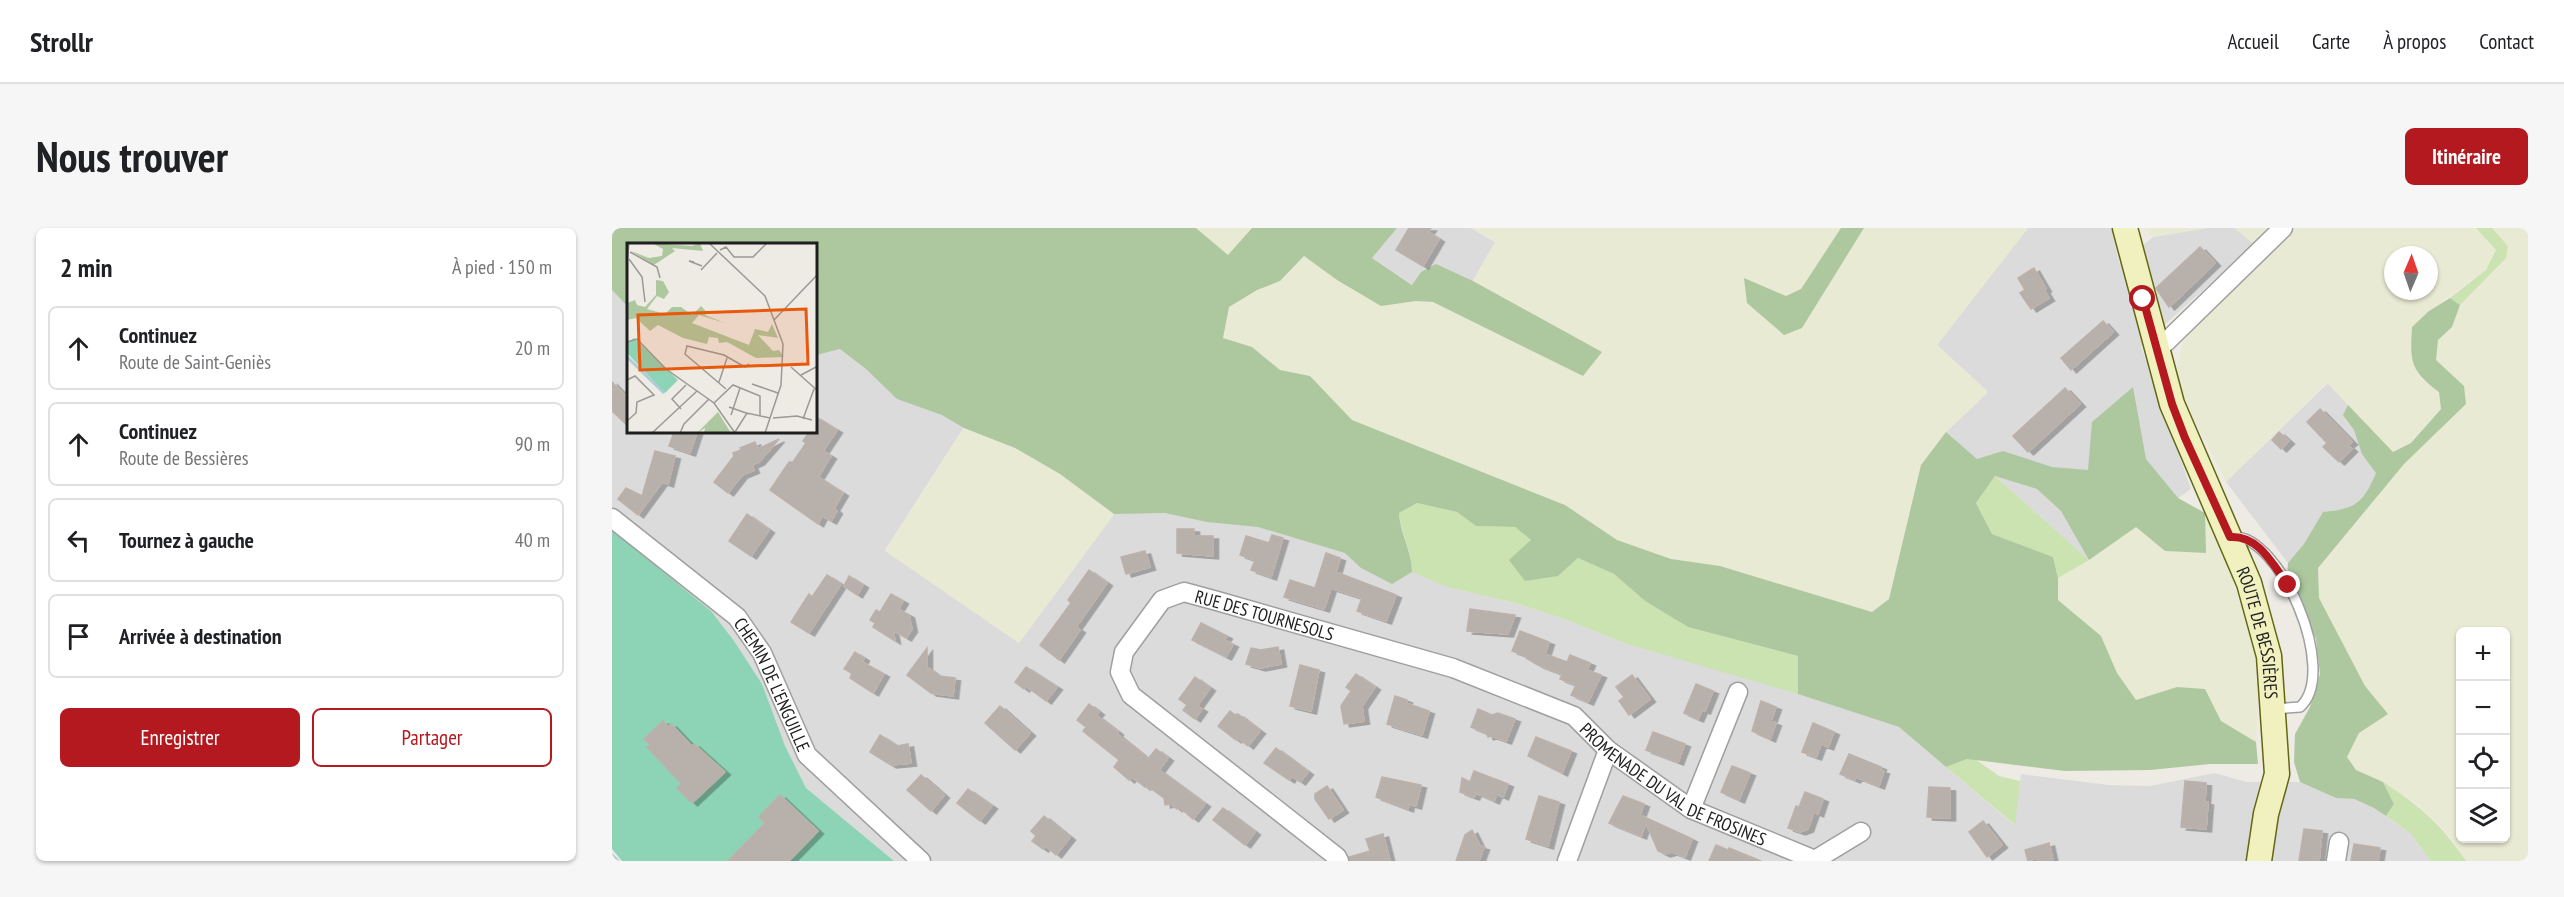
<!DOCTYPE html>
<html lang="fr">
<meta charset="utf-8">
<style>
body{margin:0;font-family:"PT Sans Narrow",sans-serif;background:#f6f6f6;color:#202124}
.controls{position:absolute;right:18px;bottom:18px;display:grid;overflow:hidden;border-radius:9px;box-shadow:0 2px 4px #0004}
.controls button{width:54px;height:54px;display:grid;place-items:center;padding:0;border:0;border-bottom:2px solid #e0e0e0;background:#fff;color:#202124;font:30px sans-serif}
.compass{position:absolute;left:1772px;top:18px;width:54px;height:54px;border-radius:50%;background:#fff;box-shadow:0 2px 4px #0004;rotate:2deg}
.stop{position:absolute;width:18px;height:18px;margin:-14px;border:4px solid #b3191f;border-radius:50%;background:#fff}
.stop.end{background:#b3191f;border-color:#fff;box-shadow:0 2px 6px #0008}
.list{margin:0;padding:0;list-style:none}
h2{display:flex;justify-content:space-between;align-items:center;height:78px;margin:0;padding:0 24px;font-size:26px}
h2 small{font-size:20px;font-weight:400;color:#757577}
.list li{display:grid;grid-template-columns:39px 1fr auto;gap:18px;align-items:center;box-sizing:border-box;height:84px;margin:0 12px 12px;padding:0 12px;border:2px solid #e0e0e0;border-radius:9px}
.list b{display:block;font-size:22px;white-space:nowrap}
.list p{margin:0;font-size:20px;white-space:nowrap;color:#757577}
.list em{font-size:20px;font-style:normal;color:#757577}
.actions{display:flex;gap:12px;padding:18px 24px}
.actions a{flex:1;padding:14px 0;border:2px solid #b3191f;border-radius:9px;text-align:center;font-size:21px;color:#b3191f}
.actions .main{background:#b3191f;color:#fff}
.icon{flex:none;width:33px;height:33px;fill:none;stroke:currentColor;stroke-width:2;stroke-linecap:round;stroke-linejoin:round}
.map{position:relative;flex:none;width:1916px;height:633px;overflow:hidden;border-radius:9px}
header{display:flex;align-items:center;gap:36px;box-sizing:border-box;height:84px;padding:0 30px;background:#fff;border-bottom:2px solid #e0e0e0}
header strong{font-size:28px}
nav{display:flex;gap:33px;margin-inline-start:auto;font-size:21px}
.intro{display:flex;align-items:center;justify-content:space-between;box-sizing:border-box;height:144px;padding:0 36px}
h1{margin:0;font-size:42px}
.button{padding:15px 27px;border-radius:9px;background:#b3191f;color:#fff;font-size:21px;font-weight:700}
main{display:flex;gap:36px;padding:0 36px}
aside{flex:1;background:#fff;border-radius:9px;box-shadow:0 2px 4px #0004}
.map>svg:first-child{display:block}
</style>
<header>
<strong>Strollr</strong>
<nav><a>Accueil</a><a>Carte</a><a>À propos</a><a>Contact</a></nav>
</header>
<div class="intro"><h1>Nous trouver</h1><a class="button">Itinéraire</a></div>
<main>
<aside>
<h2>2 min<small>À pied · 150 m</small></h2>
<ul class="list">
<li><svg class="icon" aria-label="ahead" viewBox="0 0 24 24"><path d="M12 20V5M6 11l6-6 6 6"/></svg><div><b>Continuez</b><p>Route de Saint-Geniès</p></div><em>20 m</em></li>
<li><svg class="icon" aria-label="ahead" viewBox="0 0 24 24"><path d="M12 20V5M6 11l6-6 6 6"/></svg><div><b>Continuez</b><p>Route de Bessières</p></div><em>90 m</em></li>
<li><svg class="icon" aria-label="left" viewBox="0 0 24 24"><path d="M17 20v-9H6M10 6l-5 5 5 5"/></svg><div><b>Tournez à gauche</b></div><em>40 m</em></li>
<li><svg class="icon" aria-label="arrive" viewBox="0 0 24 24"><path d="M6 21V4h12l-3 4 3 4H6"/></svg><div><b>Arrivée à destination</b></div></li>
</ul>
<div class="actions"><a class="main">Enregistrer</a><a>Partager</a></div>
</aside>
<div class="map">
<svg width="1916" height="633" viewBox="0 0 1916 633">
<defs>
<filter id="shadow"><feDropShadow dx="5.5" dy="3" stdDeviation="0" flood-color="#0004"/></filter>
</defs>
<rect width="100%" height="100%" fill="#eeebe5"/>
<!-- residential -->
<path fill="#dcdbdb" d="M785,0h74l24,14 -32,56 -42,-26 -8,13 -41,-27z
M1416,0h83l9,37 33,-28 53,-9h29l19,16 -113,102 50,143 -102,71 -143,-128 42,-40 -51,-47z
M0,62l16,17v125h188v-114l164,84 -95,148 134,93 101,-137 32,-62 295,143 69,16 54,18 54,22 126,35 149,49 115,98 7,-51 88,11 41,1 65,-13 31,9h54l36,16 17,1 21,9 36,25 21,28h-1537l-88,-73 -95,-177 -99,-81z
M1716,155l76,81 -100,120 -78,-102z"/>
<!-- farmland -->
<path fill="#e9ead3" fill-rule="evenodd" d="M584,0h56l-24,27z
M859,0h370l-40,62 -15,6 -42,-17 58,49 62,-100h164l-91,117 51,47 -42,40 -25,33 -32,134 -17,13 -152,-46 -49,-7 -54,-19 -52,-35 -213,-85 -42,-44 -30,-6 -28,-23 -29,-9 6,-31 28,-17 23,-9 24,-25 33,24 44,26 35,-5 17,1 150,74 19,-24 -129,-71 22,-39z
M1530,0h64l-53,9z
M1623,0h36l-17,16z
M1683,0h181l20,22 -10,20 -57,41 -9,67 19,14 2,16 -30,35 -18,9 -66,-69 -101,99 -40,-79 -9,-33 5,-26 18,-24zM1781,27h36v36h-36z
M1880,0h36v633h-62l-17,-26 -32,-31 -34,-22 -28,-12 -8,-13 12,-24 28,-19 -22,-28 -46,-88 -1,-30 86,-104 62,-60 -2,-18 -28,-26 2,-20 14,-13 8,-22 46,-47 2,-12zM1848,404h46v206h-46z
M352,200l51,20 45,26 54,40 -95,129 -134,-92z
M1593,285l20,41 30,97 3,56 -2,35 -35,-21 -16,-32 -28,-2 -41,13 -19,-27 -16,-37 -43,-36v-22l78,-51 29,24 40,2z"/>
<!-- grass -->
<path fill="#cbe2b1" d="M1864,0h16l16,18 -2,12 -46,47 -10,-7 36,-28 10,-20z
M1383,248l94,84 -31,18 -5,-21 -61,-23 -16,-31z
M805,275l40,9 19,14 39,1 17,14 26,35 20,-18 36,16 31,27 43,26 110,29v38l-174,-51 -54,-22 -54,-18 -69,-16 -35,-15c0,-21 -11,-38 -13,-59z
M1355,531h8l24,17 21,5 -5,44 -69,-58z
M1771,554c37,24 58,42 83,79h-35l-21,-28 -24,-17 8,-12z"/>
<!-- forest -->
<path fill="#adc89f" d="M0,0h584l32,27 24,-27h145l-25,30 40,27 9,-13 15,-8 37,17 129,71 -19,24 -150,-74 -17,-1 -35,5 -44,-26 -33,-24 -24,25 -23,9 -28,17 -6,31 29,9 28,23 30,6 42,44 213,85 52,35 54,19 49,7 152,46 17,-13 32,-134 25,-33 31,27 26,-8 49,16 36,3 4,-48 41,-35 13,72 32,39 27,15 1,40 -41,-2 -29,-24 -47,33 -28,-49 -24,-22 -42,-13 -19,27 16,31 61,23 5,21v22l43,36 16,37 19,27 41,-13 28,2 16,32 35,21 2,22h-48l-60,6 -85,1 -98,-12 -21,8 -47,-40 -101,-33v-38l-110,-29 -43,-26 -31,-27 -36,-16 -20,18 -33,5 -16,-21 22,-20 -16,-13 -39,-1 -19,-14 -40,-9 -18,10c1,21 13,38 13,59l-20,12 -31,-16 -16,-15 -87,-26 -51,-5 -42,-9 -51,1 -54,-40 -45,-26 -51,-20 -22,-13 -45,-16 -31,-30 -26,-20 -24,6v-111h-188v63l-16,-17z
M1229,0h23l-62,100 -18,7 -37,-32 -3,-25 42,18 15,-7z
M1838,70l10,7 -8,22 -14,13 -2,20 28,26 2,18 -62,60 -86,104 1,30 46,88 23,28 -29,19 -12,24 9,13 27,12 11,22 -8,12 -12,-8 -20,-9 -18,-1 -36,-16 -6,-20 1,-28 15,-27 10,-33 -4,-35 -13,-32 -16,-30 1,-14 16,-19 19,-32c33,-3 40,-9 53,-39l-14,-19 -8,-24 -11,-15 5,-10 45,47 18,-9 30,-34 -2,-17c-29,-22 -29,-30 -27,-65l17,-16z"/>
<!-- pitch -->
<path fill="#8dd3b5" d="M0,302l99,81 23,30 28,43 23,62 21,42 88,73h-272l-10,-12z"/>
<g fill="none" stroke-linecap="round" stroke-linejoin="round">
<!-- stream -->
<path stroke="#abced6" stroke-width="4.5" d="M0,628l5,5"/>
</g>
<!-- building -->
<path fill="#b7b0ab" stroke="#bdb1aa" stroke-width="1.5" filter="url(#shadow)" d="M797,0h22l-3,4 11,7 -16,27 -27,-16z
M1588,19l15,16 -46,44 -13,-19z
M1422,40l12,21 -2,1 5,8 -18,11 -11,-16 5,-3 -7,-12z
M1491,93l10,11 -42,38 -10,-12z
M0,154l16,16v28l-16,-15z
M1453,160l15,16 -52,48 -15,-16z
M1708,181l32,33 -4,3 4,4 -13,13 -16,-15 4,-4 -20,-21z
M204,189l21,13 -14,21 8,5 -13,21 25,16 -9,15 3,3 -6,10 -9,-5 -4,8 -48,-34 19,-28h4l13,-19 -3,-2 6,-9h7z
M62,204h23l-7,21 -21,-7z
M1667,204l10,9 -8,8 -9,-9z
M167,211l-20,23 -7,3 2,5 -12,5 -14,18 -14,-11 20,-26 -1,-3 8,-3 -1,-2 15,-6 3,7z
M43,223l20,5 -7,28 -6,-2 -24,33 -20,-16 8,-11 16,8z
M135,286l22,16 -18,26 -22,-15z
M565,301h17v7h19v20l-36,-3z
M660,307l11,3 -12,39 -20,-7 4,-10 -15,-5 6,-19 23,7z
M533,323l5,16 -24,7 -5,-17z
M714,325l14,5 -4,14 60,23 -10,26 -29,-10 5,-13 -31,-10 -7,21 -40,-12 6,-17 25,8z
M477,342l18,13 -31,44 4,3 -21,30 -19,-15 31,-42 -3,-3z
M215,347l14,9 -32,49 -18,-11 18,-28 3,3z
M237,348l14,9 -6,10 -13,-9z
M279,366l12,7 -5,8 11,6 3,14 -6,9 -13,-8 2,11 -22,-14 2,-4 -5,-3 6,-10 4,2z
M858,381l45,6 -7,19 -41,-3z
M589,395l26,13 -3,4 9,4 -7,13 -34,-17z
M908,403l29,11 -4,12 22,8 3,-7 20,8 -3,7 14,5 -13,27 -17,-7 5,-10 -16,-6 2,-5 -24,-9 -12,-7 1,-2 -15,-5z
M666,419l3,17 -21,4 -14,-4 5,-16 10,2z
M315,420v19l12,9 16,2 -2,18 -22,-3 -24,-18z
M243,424l9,6 -2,4 22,12 -11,19 -23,-15 2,-5 -8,-4z
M688,437l19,5 -8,41 -21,-5z
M414,439l31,20 -11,14 -20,-15 -2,3 -9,-7z
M744,446l19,13 -13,19 2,15 -20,3 -3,-18 10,-15 -5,-4z
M1020,447l18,24 -21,16 -10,-14 5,-4 -8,-10z
M583,449l15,11 -13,18 5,3 -7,10 -12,-9 4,-5 -8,-6z
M1084,456l17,7 -8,20 -3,-1 -4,9 -14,-6z
M783,468l12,4 -1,3 23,8 -7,24 -35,-11z
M1149,473l15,6 -5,14 5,2 -6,16 -18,-8z
M477,476l10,8 -3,3 22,17 -1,2 31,25 8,-10 12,9 -9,12 46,34 -12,15 -14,-12 -2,2 -6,-5 -6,1 -1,-7 -17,-12 -2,1 -13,-10 -3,3 -15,-13 5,-7 -36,-29 3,-4 -9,-7z
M388,478l30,27 -15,17 -30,-27z
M866,481l14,6 6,-2 17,6 -9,22 -14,-5 -4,1 -2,-4 -15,-6z
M618,483l6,5 2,-2 22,17 -12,15 -10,-8 -2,2 -18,-14z
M51,493l5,6 3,-3 21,22 2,-2 31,28 -33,31 -15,-15 5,-4 -35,-37 3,-3 -6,-5z
M1201,495l21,9 -6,15 -7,-3 -5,13 -14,-5z
M1041,504l32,12 -7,18 -32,-12z
M268,507l17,11 11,-2 3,19 -20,2 -21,-13z
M924,509l35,14 -9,22 -34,-17z
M664,520l32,24 -8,10 -8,-6 -3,4 -25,-17z
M1237,526l32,13 -1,3 4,1 -5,15 -23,-9 -1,3 -15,-6z
M1120,538l18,7 -11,27 -18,-8z
M862,543l34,13 -5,13 -6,-3 -3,7 -18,-8 -2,4 -14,-5 2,-14 8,4z
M309,547l23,20 -13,16 -24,-21z
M770,549l39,8 -5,21 -7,-2 -1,5 -32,-12z
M1573,553l21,2 -1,19h3l-2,27 -25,-2z
M715,558l16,24 -14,9 -14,-20v-5z
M1317,559l21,1v30l-23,-1z
M356,561l24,17 -12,15 -23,-18z
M1193,564l18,7 -5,15 -4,-2 -6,17 -8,3 -12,-4 8,-22 3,1z
M168,567l38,36 -29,30h-61l37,-38 -6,-6z
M927,568l20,6 -11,44 -22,-7z
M1011,568l21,8 -4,11 52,24 -7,18 -13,-5 -7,2 -7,-3 -12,-28 -5,13 -32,-13z
M611,580l32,24 -10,13 -32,-25z
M432,588l26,21 -14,18 -10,-9 -3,3 -11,-8 4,-5 -5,-5z
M1371,593l19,24 -15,12 -18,-25z
M1692,601l18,2 -3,30h-20z
M860,602l8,16 4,1 -5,14h-23l9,-26z
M771,606l7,27h-40l-1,-4 21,-6 -4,-12z
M1437,615l4,18h-16l-1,-3 -8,3 -3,-11z
M1742,616l26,4 -2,13h-27z
M1104,617l12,5 1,-2 32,13h-52z"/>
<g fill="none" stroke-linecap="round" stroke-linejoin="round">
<defs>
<path id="service" d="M1621,309c46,-4 107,135 67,170l-27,2"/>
<g id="minor">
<path d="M1543,118l11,-4 117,-114"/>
<path id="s1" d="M0,290l125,99 25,36 45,102 114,106"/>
<path d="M1079,581l47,-117"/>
<path id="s2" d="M727,633l-2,-4 -206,-162 -11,-23 4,-20 38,-52 22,-8 33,9 236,67 121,48 34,34 83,59 124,51 46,-28"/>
<path d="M955,633l41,-111"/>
<path d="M1724,633l3,-19"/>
</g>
<g id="secondary">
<path id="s3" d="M1513,0l47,176 77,179 20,73 8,118 -11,40 -7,47"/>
</g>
</defs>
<!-- service casing -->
<use href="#service" stroke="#9f9f9f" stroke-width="12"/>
<!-- minor casing -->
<use href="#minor" stroke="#9f9f9f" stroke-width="21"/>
<!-- secondary casing -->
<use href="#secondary" stroke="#626812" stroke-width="27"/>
<!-- service -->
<use href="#service" stroke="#fff" stroke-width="9"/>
<!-- minor -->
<use href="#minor" stroke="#fff" stroke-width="18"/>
<!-- secondary -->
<use href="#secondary" stroke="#f1f1c0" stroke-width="24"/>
</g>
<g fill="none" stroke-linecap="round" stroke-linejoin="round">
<!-- route -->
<path stroke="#b3191f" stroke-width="8" d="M1531,71l29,105 13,34 45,99c29,-2 43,28 58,48"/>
</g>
<g text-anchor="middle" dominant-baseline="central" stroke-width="4.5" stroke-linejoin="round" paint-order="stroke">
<!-- street labels -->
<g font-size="18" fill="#1e1e1e" stroke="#fff">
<text stroke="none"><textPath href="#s2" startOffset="484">RUE DES TOURNESOLS</textPath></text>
<text stroke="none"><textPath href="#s3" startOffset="428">ROUTE DE BESSIÈRES</textPath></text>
<text stroke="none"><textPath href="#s1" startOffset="236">CHEMIN DE L'ENGUILLE</textPath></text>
<text stroke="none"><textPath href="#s2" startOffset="932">PROMENADE DU VAL DE FROSINES</textPath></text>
</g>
</g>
<!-- overview -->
<g transform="translate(15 15)">
<rect width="190" height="190" fill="#eeebe5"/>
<path d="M25,0l40,3 8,-3 3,8 -31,-3 3,3 -21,14 -23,-14 18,7 13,-2 1,-7zM29,37l7,1 6,11 -5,7 -7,-3 -10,13 18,5 7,-7h9l11,8 9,-9 6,6 -2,3 20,8 -26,-8 -7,8 57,22 6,-16 13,3 4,-8 6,14 -20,-3 15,16 6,-1 5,7 -28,1 -29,-16 -8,1 -1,-5 -9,-1 -2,7 -24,-6 -25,-13 -8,6 -14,-13 -9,2v-17l8,-3 2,5 8,2 11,-12zM91,169l13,21h-27l1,-5 -8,5z" fill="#adc89f"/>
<path d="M7,95l44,42 -13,13 -38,-40v-10z" fill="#8dd3b5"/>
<path fill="none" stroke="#abced6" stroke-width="3" d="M0,114l37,36"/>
<path fill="none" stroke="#9b9995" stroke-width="1.5" d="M82,0l56,53 18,48 -2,41 -16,48M93,7l6,-3 8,10h19l14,-14M3,9l27,15 3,11M2,16l13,18 3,25M0,19l2,-19M67,19l-5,-1 13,5M74,27l16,-17M147,77l44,-46M0,99l10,-3 29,30 48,34 21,30M164,124l27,24M174,132l17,-9M0,137l8,-4 19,19 -17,7 -1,11 -9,8M92,139l8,-24M125,141l26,9M99,146l-41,-35 2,-8 37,9 21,12 4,-3M87,160l19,-18 27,11v20M102,164l20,7M54,166l-9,-10 14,-14M104,172l9,-27M146,175l24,-2 15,4M176,176l11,-30M108,189l12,-19 23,5M25,190l45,-42M53,190l4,-9 25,-25"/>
<path fill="#e8590c" fill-opacity="0.15" stroke="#e8590c" stroke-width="3" d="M179,66l2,55 -168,6 -2,-55z"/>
<rect width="190" height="190" fill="none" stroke="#1e1e1e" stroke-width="3"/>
</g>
</svg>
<div class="controls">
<button>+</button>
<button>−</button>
<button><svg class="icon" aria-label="locate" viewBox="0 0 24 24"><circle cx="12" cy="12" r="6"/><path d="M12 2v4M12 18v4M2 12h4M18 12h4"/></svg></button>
<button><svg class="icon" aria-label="layers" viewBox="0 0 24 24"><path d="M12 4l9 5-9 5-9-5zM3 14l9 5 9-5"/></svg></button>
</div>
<svg class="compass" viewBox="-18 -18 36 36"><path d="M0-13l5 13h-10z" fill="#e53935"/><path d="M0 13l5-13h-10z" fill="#757577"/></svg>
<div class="stop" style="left:1531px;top:71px"></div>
<div class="stop end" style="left:1676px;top:357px"></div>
</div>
</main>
